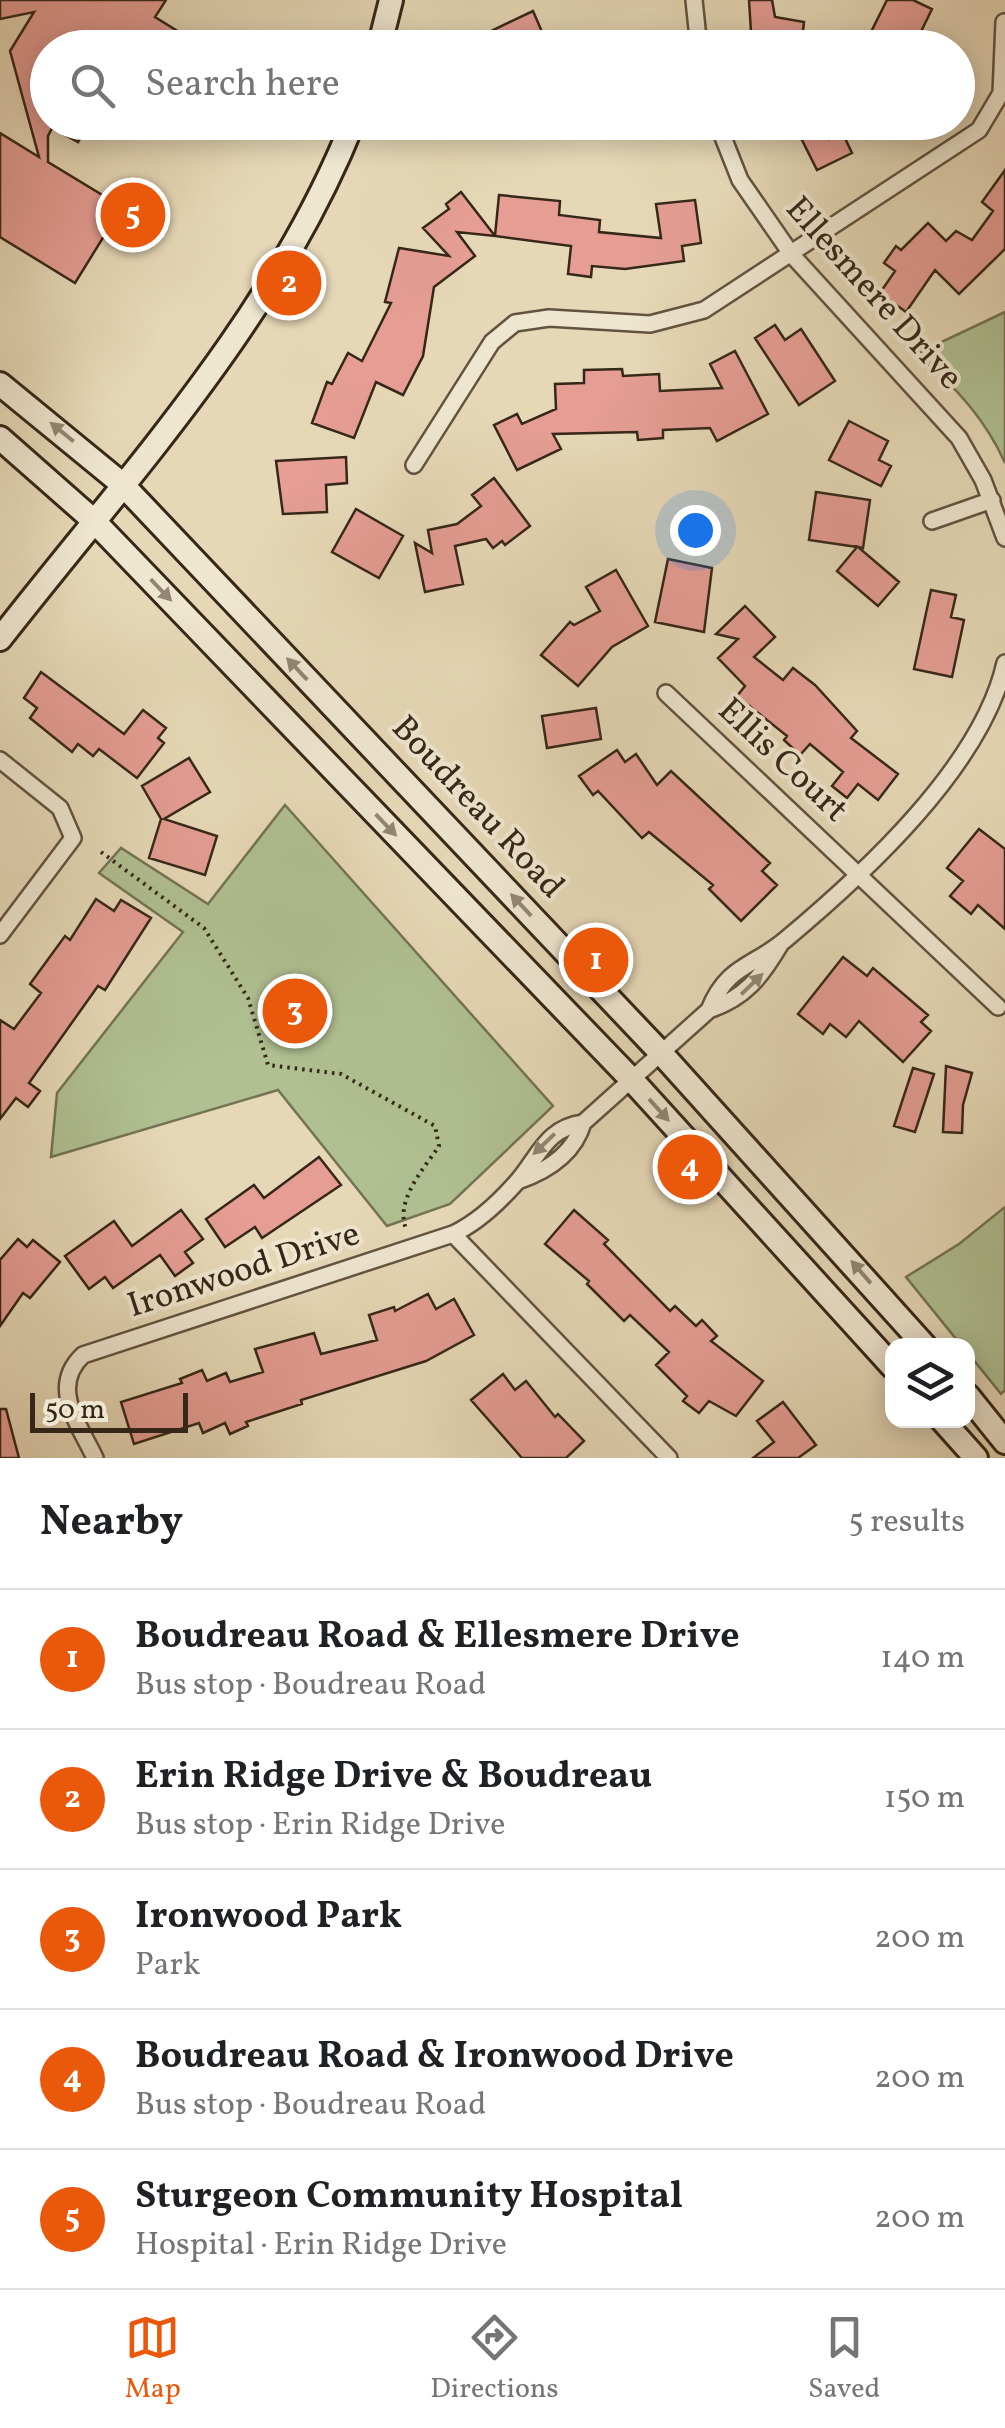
<!DOCTYPE html>
<meta charset="utf-8">
<style>
body{margin:0;font-family:Vollkorn,serif;background:#f2f2f2;color:#202124}
.controls{position:absolute;right:30px;bottom:30px;display:grid;overflow:hidden;border-radius:20px;box-shadow:0 5px 25px #0003}
.controls button{width:90px;height:90px;display:grid;place-items:center;padding:0;border:0;border-bottom:2px solid #e0e0e0;background:#fff;color:#202124;font:50px sans-serif}
.scale{position:absolute;left:30px;bottom:25px;width:158px;box-sizing:border-box;padding-left:10px;border:5px solid #362718;border-top:0;font-size:28px;line-height:35px;white-space:nowrap;color:#362718;-webkit-text-stroke:8px #efe6d0;paint-order:stroke}
.you{position:absolute;left:695px;top:530px;width:35px;height:35px;margin:-25px;border:8px solid #fff;border-radius:50%;background:#1a73e8;box-shadow:0 0 0 15px #1a73e833}
.badge{display:grid;place-items:center;width:65px;height:65px;border-radius:50%;background:#ea580c;color:#fff;font-size:32px;font-weight:700}
.pin{position:absolute;translate:-50% -50%;border:5px solid #fff;box-shadow:0 2px 10px #0006}
.list{margin:0;padding:0;list-style:none}
h2{display:flex;justify-content:space-between;align-items:center;height:130px;margin:0;padding:0 40px;font-size:42px}
h2 small{font-size:32px;font-weight:400;color:#757577}
.list li{display:grid;grid-template-columns:65px 1fr auto;gap:30px;align-items:center;box-sizing:border-box;height:140px;padding:0 40px;border-top:2px solid #e0e0e0}
.list b{display:block;font-size:38px;white-space:nowrap}
.list p{margin:0;font-size:32px;white-space:nowrap;color:#757577}
.list em{font-size:32px;font-style:normal;color:#757577}
.icon{flex:none;width:55px;height:55px;fill:none;stroke:currentColor;stroke-width:2;stroke-linecap:round;stroke-linejoin:round}
.map{position:relative;flex:none;width:1005px;height:1458px;overflow:hidden}
.search{position:absolute;background:#fff;box-shadow:0 5px 25px #0003;left:30px;right:30px;top:30px;height:110px;display:flex;align-items:center;gap:25px;box-sizing:border-box;padding:0 35px;border-radius:55px;color:#757577;font-size:38px}
.sheet{height:830px;background:#fff}
nav{display:flex;justify-content:space-around;align-items:center;box-sizing:border-box;height:140px;border-top:2px solid #e0e0e0;background:#fff;font-size:28px;color:#757577}
nav a{display:grid;justify-items:center;gap:5px}
nav .on{color:#ea580c}
.map>svg:first-child{display:block}
</style>
<div class="map">
<svg width="1005" height="1458" viewBox="0 0 1005 1458">
<rect width="100%" height="100%" fill="#e6d8b7"/>
<filter id="stains"><feTurbulence type="fractalNoise" baseFrequency=".002" numOctaves="4"/><feColorMatrix values="0 0 0 0 .2 0 0 0 0 .09 0 0 0 0 .02 0 0 0 .5 -.17"/></filter>
<radialGradient id="worn" r=".72"><stop offset=".6" stop-color="#630" stop-opacity="0"/><stop offset="1" stop-color="#630" stop-opacity=".3"/></radialGradient>
<!-- green -->
<path fill="#b0c092" stroke="#737455" stroke-width="2.5" d="M1005,312v151c-20,-45 -51,-79 -89,-109z
M285,805l268,301 -103,98 -63,22 -109,-136 -227,67 6,-64 126,-161 -84,-59 22,-25 87,56z
M1005,1207v183l-4,4 -33,-41v-7l-7,-1 -55,-68 53,-33z"/>
<!-- building -->
<path fill="#e59d94" stroke="#362718" stroke-width="2.5" d="M0,0h166l-11,17 50,31h-157v74h42l-12,20 -26,-14 -4,8v26l74,45 -47,76 -75,-46v-104l39,24 -29,-106 24,-39 -34,7z
M749,0h23l3,17 29,5 -3,26h-49z
M887,0h26l19,9 -19,39h-26l-19,-10z
M533,11l16,37h-48l-8,-18z
M793,122h28l8,17 13,-7 10,21 -35,17z
M1005,170v79l-46,45 -24,-24 -29,42 -26,-19 15,-22 -11,-8 12,-17 5,4 27,-27 18,18 10,-10 16,9 21,-29 -11,-9z
M461,192l34,44 -38,-4 18,24 -41,31 -11,69 -20,39 -27,-13 -22,56 -42,-15 15,-41 5,2 16,-31 14,8 29,-58 -6,-1 14,-54 50,8 -26,-28 26,-19 -3,-5z
M499,195l61,6 -1,14 41,5 -1,12 62,6 -5,-34 39,-4 6,43 -19,3 2,15 -59,8 -33,-3 -1,11 -23,-3 3,-28 -76,-10z
M775,325l10,15 16,-11 34,52 -36,24 -44,-67z
M735,351l33,63 -51,27 -7,-13 -47,2v8l-25,2 -1,-8 -84,2 8,15 -44,21 -23,-45 23,-11 5,10 34,-15 -1,-25 29,-1v-13l38,-1 1,7 36,-2 1,17 62,-3 -12,-24z
M849,421l39,20 -9,19 12,6 -10,20 -52,-26z
M346,457l1,26 -21,2 1,27 -44,2 -7,-53z
M494,478l36,48 -25,19 -3,-4 -9,7 -7,-9 -31,7 8,38 -38,8 -10,-49 17,10 -4,-23 29,-6 24,-18 -9,-11z
M816,492l54,8 -7,48 -5,-1 41,35 -21,24 -41,-35 20,-24 -48,-7z
M356,509l47,27 -24,42 -47,-26z
M668,559l44,9 -8,64 -49,-10z
M616,570l32,56 -36,21 -34,39 -37,-31 29,-33 4,3 26,-14 -14,-24z
M931,590l25,5 -5,22 13,3 -12,57 -38,-8z
M745,606l30,31 -21,20 29,23 10,-12 22,17 42,46 -6,7 47,36 -20,26 -20,-16 -11,14 -15,-12 11,-14 -33,-28 -10,11 -16,-15 3,-4 -50,-40 8,-10 -27,-28 20,-19 -22,-5z
M41,672l83,62 19,-24 23,18 -8,10 6,5 -27,35 -38,-29 -6,7 -15,-12 -6,8 -42,-34 7,-10 -13,-10z
M596,708l5,31 -54,9 -5,-32z
M617,750l8,12 11,-8 21,31 14,-14 99,92 -8,8 15,14 -36,36 -32,-32 4,-4 -64,-53 -7,6 -44,-47 -5,4 -14,-19z
M189,758l21,34 -46,27 53,17 -12,39 -56,-17 12,-39 -19,-33z
M979,829l26,20v80l-27,-24 -7,9 -21,-18 13,-15 -16,-13z
M96,899l18,12 7,-11 30,18 -46,72 -7,-4 -69,97 11,8 -12,16 -12,-9 -16,21v-99l14,9 27,-36 -11,-9 35,-48 5,4z
M843,957l24,19 6,-8 55,47 -7,7 10,9 -28,31 -44,-41 -13,16 -16,-13 -7,10 -25,-20z
M946,1066l26,7 -9,32 -1,28 -19,-1z
M913,1068l21,6 -19,58 -21,-6z
M319,1157l22,28 -79,53 -7,-11 -30,20 -19,-28 48,-34 10,13z
M181,1210l22,29 -18,13 8,11 -18,13 -15,-21 -47,33 -8,-11 -16,12 -24,-33 49,-35 18,25z
M574,1210l34,30 -4,4 66,67 5,-5 21,20 6,-6 15,16 -6,5 52,40 -27,35 -27,-15 -10,12 -16,-12 4,-5 -31,-31 13,-13 -39,-37 -6,6 -37,-37 2,-3 -44,-37z
M18,1239l9,8 6,-7 27,22 -30,36 -7,-5 -23,33v-66z
M428,1294l8,15 18,-10 20,36 -48,26 -125,39 1,4 -56,18 2,4 -18,8 -5,-11 -22,10 -4,-10 -65,21 -13,-42 61,-19 -2,-4 22,-9 5,11 19,-8 4,9 33,-10 -8,-23 59,-16 7,21 56,-14 -8,-25 25,-8 1,4z
M503,1374l12,16 11,-9 29,36 3,-3 26,27 -18,17h-44l-51,-58z
M783,1402l33,43 -18,13h-45l21,-16 -17,-21z
M0,1409h6l13,49h-19z"/>
<g fill="none" stroke-linecap="round" stroke-linejoin="round">
<defs>
<path id="street" d="M694,0l5,48
M717,122l23,58 52,75 167,183 24,42 22,58
M414,465l78,-123 23,-19 34,-5 101,6 54,-14 275,-180 22,-37 3,-71
M932,521l60,-21
M666,693l332,314
M0,760l60,48 13,30 -73,97
M709,1010c18,-45 44,-43 76,-70 79,-66 197,-174 220,-277
M518,1181c29,-10 56,-27 65,-58l126,-113c36,-12 52,-33 71,-65
M453,1234l216,224
M95,1458c-16,-34 -46,-71 -12,-103l370,-121c24,-11 45,-31 62,-50 23,-25 30,-56 68,-61"/>
<path id="secondary" d="M379,48l12,-48
M0,384l122,100 539,569 264,293
M0,438l93,82 538,559 261,287
M0,639c129,-165 274,-319 353,-517
M968,1396l37,46
M942,1420l34,38"/>
</defs>
<!-- street casing -->
<use href="#street" stroke="#625340" stroke-width="20"/>
<!-- secondary casing -->
<use href="#secondary" stroke="#362718" stroke-width="28"/>
<!-- path -->
<path stroke="#362718" stroke-width="4" stroke-dasharray="2.5 5" stroke-linecap="butt" d="M101,852l103,76 44,70 20,67 73,9 94,52 4,20c-16,24 -44,54 -33,83"/>
<!-- street -->
<use href="#street" stroke="#efe6d0" stroke-width="15"/>
<!-- secondary -->
<use href="#secondary" stroke="#efe6d0" stroke-width="22"/>
</g>
<!-- one-way arrows -->
<defs><path id="oneway-solid" d="M-6-.8H1V-3.2L6.5 0L1 3.2V.8H-6Z" transform="scale(2.5)"/></defs>
<g fill="#928674">
<use href="#oneway-solid" transform="translate(62 432) rotate(-141)"/>
<use href="#oneway-solid" transform="translate(161 590) rotate(46)"/>
<use href="#oneway-solid" transform="translate(297 669) rotate(-133)"/>
<use href="#oneway-solid" transform="translate(386 825) rotate(46)"/>
<use href="#oneway-solid" transform="translate(521 905) rotate(-133)"/>
<use href="#oneway-solid" transform="translate(752 984) rotate(-44)"/>
<use href="#oneway-solid" transform="translate(659 1110) rotate(48)"/>
<use href="#oneway-solid" transform="translate(544 1144) rotate(136)"/>
<use href="#oneway-solid" transform="translate(861 1272) rotate(-131)"/>
</g>
<g text-anchor="middle" dominant-baseline="central" stroke-width="8" stroke-linejoin="round" paint-order="stroke">
<!-- street labels -->
<g font-size="35" fill="#362718" stroke="#efe6d0">
<text transform="translate(873 294) rotate(48)">Ellesmere Drive</text>
<text transform="translate(782 761) rotate(43)">Ellis Court</text>
<text transform="translate(477 808) rotate(47)">Boudreau Road</text>
<text transform="translate(244 1271) rotate(-18)">Ironwood Drive</text>
</g>
</g>
<rect width="100%" height="100%" filter="url(#stains)"/>
<rect width="100%" height="100%" fill="url(#worn)"/>
</svg>
<div class="controls">
<button><svg class="icon" aria-label="layers" viewBox="0 0 24 24"><path d="M12 4l9 5-9 5-9-5zM3 14l9 5 9-5"/></svg></button>
</div>
<div class="scale">50 m</div>
<div class="you"></div>
<div class="pin badge" style="left:596px;top:960px">1</div>
<div class="pin badge" style="left:289px;top:283px">2</div>
<div class="pin badge" style="left:295px;top:1011px">3</div>
<div class="pin badge" style="left:690px;top:1167px">4</div>
<div class="pin badge" style="left:133px;top:215px">5</div>
<div class="search"><svg class="icon" aria-label="search" viewBox="0 0 24 24"><circle cx="10" cy="10" r="6"/><path d="M15 15l6 6"/></svg>Search here</div>
</div>
<section class="sheet">
<h2>Nearby<small>5 results</small></h2>
<ul class="list">
<li><span class="badge">1</span><div><b>Boudreau Road &amp; Ellesmere Drive</b><p>Bus stop · Boudreau Road</p></div><em>140 m</em></li>
<li><span class="badge">2</span><div><b>Erin Ridge Drive &amp; Boudreau</b><p>Bus stop · Erin Ridge Drive</p></div><em>150 m</em></li>
<li><span class="badge">3</span><div><b>Ironwood Park</b><p>Park</p></div><em>200 m</em></li>
<li><span class="badge">4</span><div><b>Boudreau Road &amp; Ironwood Drive</b><p>Bus stop · Boudreau Road</p></div><em>200 m</em></li>
<li><span class="badge">5</span><div><b>Sturgeon Community Hospital</b><p>Hospital · Erin Ridge Drive</p></div><em>200 m</em></li>
</ul>
</section>
<nav>
<a class="on"><svg class="icon" aria-label="map" viewBox="0 0 24 24"><path d="M3 6l6-2 6 2 6-2v14l-6 2-6-2-6 2zM9 4v14M15 6v14"/></svg>Map</a>
<a><svg class="icon" aria-label="directions" viewBox="0 0 24 24"><path d="M12 3l9 9-9 9-9-9zM9 14v-3h6M13 9l2 2-2 2"/></svg>Directions</a>
<a><svg class="icon" aria-label="saved" viewBox="0 0 24 24"><path d="M7 4h10v16l-5-4-5 4z"/></svg>Saved</a>
</nav>
